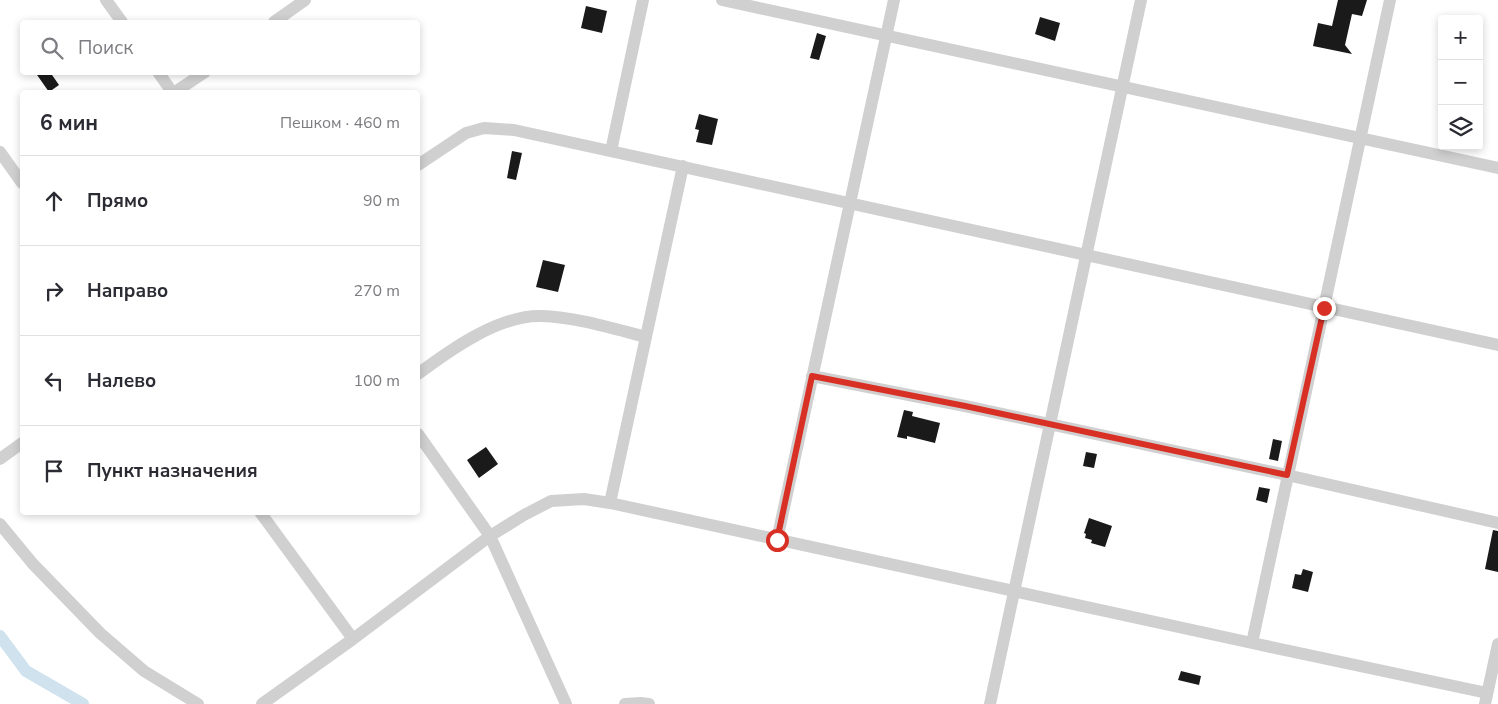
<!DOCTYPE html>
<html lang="ru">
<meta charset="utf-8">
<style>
body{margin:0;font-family:"Nunito Sans",sans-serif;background:#f7f7f7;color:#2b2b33}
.controls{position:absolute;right:15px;top:15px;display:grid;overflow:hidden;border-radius:5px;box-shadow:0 2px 8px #0003}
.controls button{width:45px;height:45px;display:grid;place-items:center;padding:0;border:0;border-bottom:1px solid #e1e1e2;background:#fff;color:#2b2b33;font:25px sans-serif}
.stop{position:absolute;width:15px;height:15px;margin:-11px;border:4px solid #d93025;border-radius:50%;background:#fff}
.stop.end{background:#d93025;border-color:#fff;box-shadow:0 1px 5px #0008}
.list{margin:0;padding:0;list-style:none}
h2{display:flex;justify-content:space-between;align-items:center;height:65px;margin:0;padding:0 20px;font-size:21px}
h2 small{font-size:16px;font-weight:400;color:#7c7c81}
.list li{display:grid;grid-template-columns:32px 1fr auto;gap:15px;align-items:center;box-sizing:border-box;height:90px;padding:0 20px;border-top:1px solid #e1e1e2}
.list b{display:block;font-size:19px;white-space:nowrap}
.list em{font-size:16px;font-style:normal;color:#7c7c81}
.icon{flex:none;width:28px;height:28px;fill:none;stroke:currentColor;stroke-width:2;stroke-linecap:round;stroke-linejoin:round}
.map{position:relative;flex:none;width:1498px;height:704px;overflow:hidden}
.search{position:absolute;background:#fff;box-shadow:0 2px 8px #0003;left:20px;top:20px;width:400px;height:55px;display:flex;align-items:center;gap:12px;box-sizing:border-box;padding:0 18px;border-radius:5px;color:#7c7c81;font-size:19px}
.panel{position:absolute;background:#fff;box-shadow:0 2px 8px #0003;left:20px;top:90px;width:400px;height:425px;border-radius:5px}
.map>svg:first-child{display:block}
</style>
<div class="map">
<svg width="1498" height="704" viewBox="0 0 1498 704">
<rect width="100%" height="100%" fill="#fff"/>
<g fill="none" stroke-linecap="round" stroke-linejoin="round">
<!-- canal -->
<path stroke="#cfe2ee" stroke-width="12" d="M0,636l26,35 57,33"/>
</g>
<!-- building -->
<path fill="#1a1a1a" d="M1338,0h29l-5,16 -10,-2 -7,31 7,9 -39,-8 5,-23 14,3z
M586,6l21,5 -5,22 -21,-5z
M1040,17l20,6 -5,18 -20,-7z
M817,33l9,3 -7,24 -9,-2z
M35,72h15l9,13 -10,7z
M699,114l19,5 -6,26 -16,-3 3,-12 -4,-1z
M512,151l10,2 -6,27 -9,-2z
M543,260l22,5 -7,27 -22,-5z
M904,410l9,2 -1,4 28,7 -5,20 -28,-7v3l-10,-2z
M1273,439l9,2 -4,20 -9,-2z
M486,447l12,17 -19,14 -12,-18z
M1086,452l11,2 -3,14 -11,-2z
M1259,487l11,2 -3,14 -11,-3z
M1089,518l23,8 -7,21 -14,-4 1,-3 -7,-2 1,-4 -2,-1z
M1493,530l5,1v41l-13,-3z
M1303,569l10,3 -5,20 -16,-4 3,-14 6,1z
M1181,671l20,5 -2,9 -21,-5z"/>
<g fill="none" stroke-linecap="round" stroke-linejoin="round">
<!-- minor -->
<path stroke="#d0d0d0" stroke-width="12" d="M106,0l16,22
M722,0l776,168
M274,22l31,-22
M158,72l14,20
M175,92l30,-20
M611,151l32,-151
M0,152l22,31
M418,165l48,-32 18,-5 30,2 984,215
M418,374c32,-24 81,-59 123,-58 35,1 70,12 105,21
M812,376l153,30 322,69 211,48
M418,434l72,102 76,168
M0,459l22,-16
M610,503l73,-337
M260,512l93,127 -91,65
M0,524l33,40 67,69 44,38 54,33
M777,540l117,-540
M353,639l137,-103 34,-21 27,-14 33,-2 26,4 642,140 235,50
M1252,643l138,-643
M625,704l16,-1 8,1
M990,704l151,-704
M1485,704l13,-60"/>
</g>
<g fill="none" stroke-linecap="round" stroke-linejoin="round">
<!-- route -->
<path stroke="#d93025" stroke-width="6" d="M777,540l35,-164 153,30 322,69 37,-167"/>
</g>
</svg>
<div class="controls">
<button>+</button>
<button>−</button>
<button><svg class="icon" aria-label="layers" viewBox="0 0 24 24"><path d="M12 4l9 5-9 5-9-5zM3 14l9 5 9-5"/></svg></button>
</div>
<div class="stop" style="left:777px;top:540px"></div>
<div class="stop end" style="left:1324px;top:308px"></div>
<div class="search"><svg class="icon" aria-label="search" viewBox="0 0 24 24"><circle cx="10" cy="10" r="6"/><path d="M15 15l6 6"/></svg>Поиск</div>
<section class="panel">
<h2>6 мин<small>Пешком · 460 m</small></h2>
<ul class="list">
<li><svg class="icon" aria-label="ahead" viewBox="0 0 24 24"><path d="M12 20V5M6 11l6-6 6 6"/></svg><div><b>Прямо</b></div><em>90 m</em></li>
<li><svg class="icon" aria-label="right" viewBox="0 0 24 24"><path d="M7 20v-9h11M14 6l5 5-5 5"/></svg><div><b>Направо</b></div><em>270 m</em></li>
<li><svg class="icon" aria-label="left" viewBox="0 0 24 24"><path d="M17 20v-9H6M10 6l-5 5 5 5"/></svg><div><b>Налево</b></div><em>100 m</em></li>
<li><svg class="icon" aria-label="arrive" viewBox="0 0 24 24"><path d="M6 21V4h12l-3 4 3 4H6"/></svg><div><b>Пункт назначения</b></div></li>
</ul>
</section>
</div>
